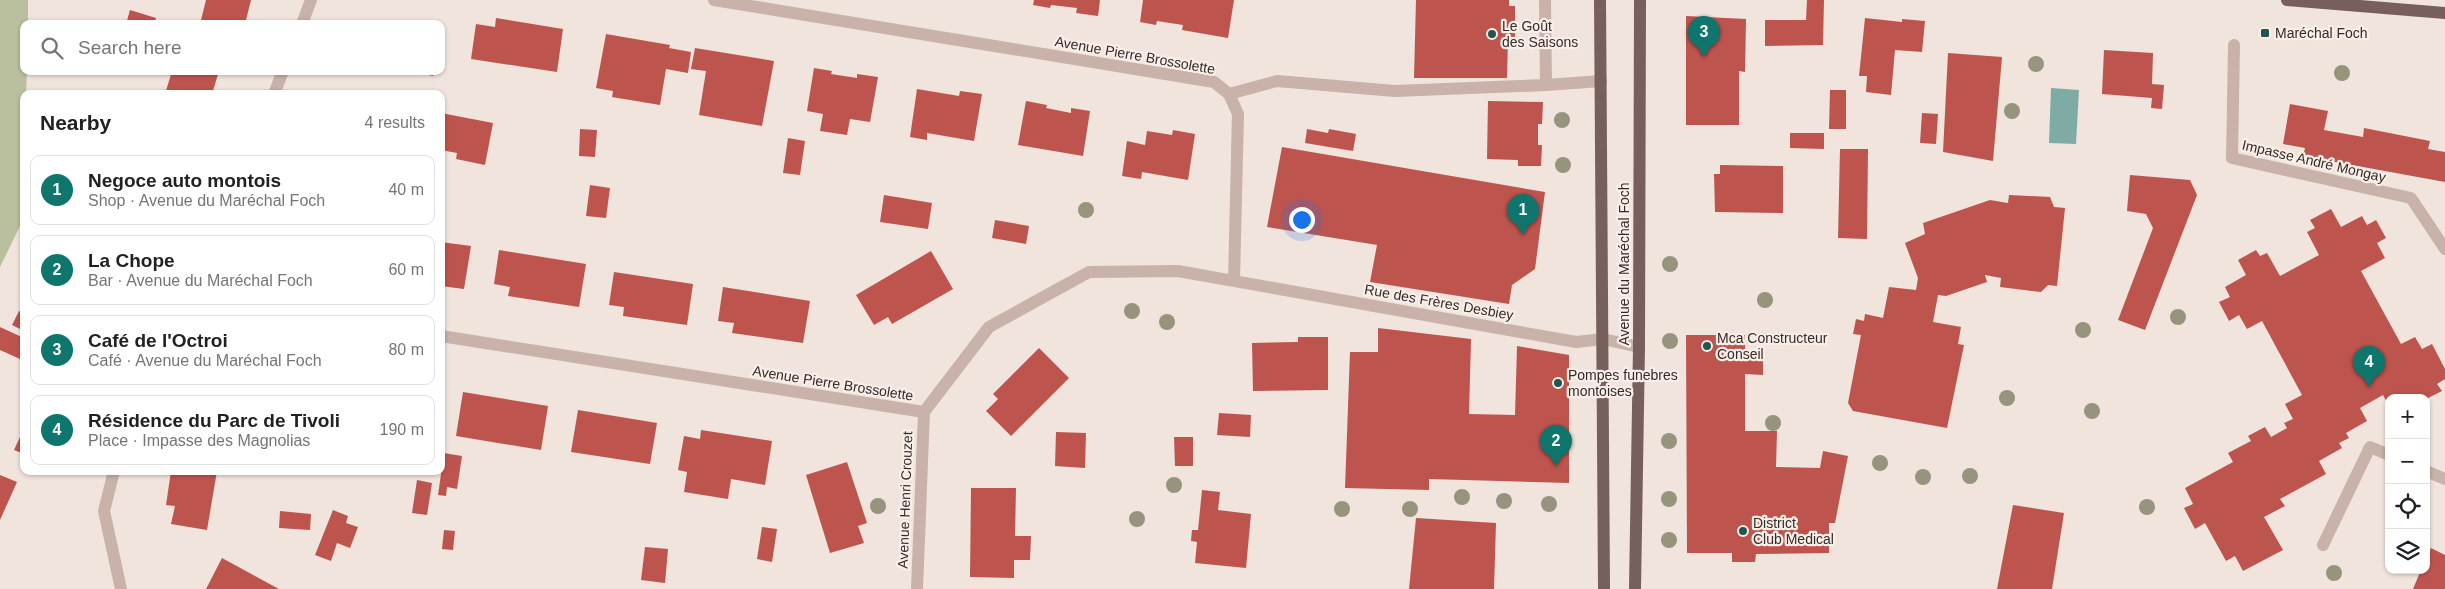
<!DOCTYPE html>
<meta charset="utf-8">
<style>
body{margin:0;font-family:Helvetica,sans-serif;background:#f6f6f6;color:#202124}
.controls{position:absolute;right:15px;bottom:15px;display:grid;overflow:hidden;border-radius:10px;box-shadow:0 1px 4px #0004}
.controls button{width:45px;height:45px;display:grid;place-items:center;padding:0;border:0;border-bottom:1px solid #e0e0e0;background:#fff;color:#202124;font:25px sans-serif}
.you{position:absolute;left:1301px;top:219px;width:18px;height:18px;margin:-12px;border:4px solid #fff;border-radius:50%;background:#1a73e8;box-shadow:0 0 0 8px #1a73e833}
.badge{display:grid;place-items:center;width:32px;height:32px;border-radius:50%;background:#0f766e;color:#fff;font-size:16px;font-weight:700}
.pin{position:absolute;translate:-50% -41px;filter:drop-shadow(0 1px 2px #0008)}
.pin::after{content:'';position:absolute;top:26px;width:18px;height:15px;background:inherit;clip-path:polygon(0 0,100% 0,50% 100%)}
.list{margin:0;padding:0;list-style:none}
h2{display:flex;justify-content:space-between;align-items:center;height:65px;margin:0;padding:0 20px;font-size:21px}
h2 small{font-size:16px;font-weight:400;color:#757577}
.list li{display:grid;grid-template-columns:32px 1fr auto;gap:15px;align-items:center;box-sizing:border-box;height:70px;margin:0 10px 10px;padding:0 10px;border:1px solid #e0e0e0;border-radius:10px}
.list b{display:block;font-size:19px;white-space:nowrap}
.list p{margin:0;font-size:16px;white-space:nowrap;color:#757577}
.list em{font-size:16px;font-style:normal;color:#757577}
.icon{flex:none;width:28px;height:28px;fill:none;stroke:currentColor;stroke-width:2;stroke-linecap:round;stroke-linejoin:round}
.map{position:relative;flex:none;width:2445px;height:589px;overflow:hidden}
.search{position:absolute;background:#fff;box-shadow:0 1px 4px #0004;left:20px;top:20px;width:425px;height:55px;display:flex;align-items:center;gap:12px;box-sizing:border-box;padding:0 18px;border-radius:10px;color:#757577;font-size:19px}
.panel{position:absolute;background:#fff;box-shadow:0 1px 4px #0004;left:20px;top:90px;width:425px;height:385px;border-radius:10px}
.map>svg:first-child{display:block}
</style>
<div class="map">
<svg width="2445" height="589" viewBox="0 0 2445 589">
<rect width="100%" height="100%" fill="#f1e4dd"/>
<!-- green -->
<path fill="#babf9e" d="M0,0h28v24h-4v47h3l-1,23h-2l-1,126 -23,47z"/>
<!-- water -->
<path fill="#7eaca5" d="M2051,88l28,2 -3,54 -27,-1z"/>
<!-- building -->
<path fill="#be544e" d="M206,0h45l-6,24h-45z
M1034,0h66l-2,16 -22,-3 1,-5 -26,-3 -1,3 -17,-3z
M1143,0h91l-6,38 -46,-8 1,-5 -26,-4 -1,4 -16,-3z
M1416,0h93v6h6v31h-7l-1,41h-93z
M1807,0h17l-1,45 -58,1v-26h41z
M130,10l26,8 -1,6h-29z
M1686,16l60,3 -1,53 -6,-1v54h-53z
M496,18l67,11 -6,43 -86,-13 5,-35 19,3z
M1865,18l37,4v-3l23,2 -3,31 -27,-2 -4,45 -25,-3 1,-16h-8z
M606,34l64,11 -1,3 22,4 -3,21 -22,-4 -6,36 -48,-8 1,-6 -17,-3z
M695,48l79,13 -12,65 -63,-11 7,-44 -15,-2z
M2104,50l49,3 -1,31 12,1 -2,24 -11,-1 1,-10 -50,-4z
M1948,53l54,4 -9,104 -50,-9z
M814,68l18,3 -1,3 26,4v-4l21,3 -8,45 -20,-3 -3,16 -27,-4 3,-17 -16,-3z
M172,71h47l-7,23h-47z
M411,71h23l-1,5z
M917,89l42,7 1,-5 22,3 -8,47 -47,-8v7l-17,-3z
M1830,90h16v39h-17z
M1026,101l21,4 -1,3 25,5v-5l19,3 -7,45 -65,-11z
M1488,101l55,1 -1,22h-4v21h4l-1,21h-23v-6l-31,-1z
M2290,104l38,7 -4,19 39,7 1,-9 66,13 -2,8 17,3v30l-142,-26 2,-8 -22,-4z
M441,113l52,10 -8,42 -29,-6 1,-6 -16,-3z
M1922,113l16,1 -2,30 -16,-1z
M580,129l17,1 -2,27 -16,-1z
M1307,129l21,4 1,-4 27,5 -3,17 -48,-8z
M1173,130l22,4 -7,46 -46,-8 -1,7 -19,-3 5,-35 18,4 2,-14 25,4z
M1790,133h34v16l-34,-1z
M788,138l17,3 -5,34 -17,-2z
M1282,147l263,45 -10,77 -23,16 -3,19 -139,-22 7,-37 -110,-18z
M1840,149h28l-1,90 -29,-1z
M1720,165l63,1v47l-68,-1 -1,-38h6z
M2130,175l60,5 7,15 -52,135 -27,-10 35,-92 -7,-14 -19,-3z
M590,185l20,3 -4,30 -20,-2z
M884,195l48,8 -4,26 -48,-7z
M2009,195l41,2 4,10 11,1 -8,78 -9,-1 -7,7 -41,-5 1,-9 -16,-3 2,7 -41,14 -8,-1 -5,27 28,5 -3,17 6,1 -17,83 -94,-17 -5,-8 13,-68 -8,-1 3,-15 8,2 1,-7 18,4 6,-31 27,3 2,-12 -13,-35 20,-9 -2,-11 67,-23 18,3z
M2331,209l10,18 21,-11 5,9 9,-5 10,18 -9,5 8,15 -24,13 40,73 14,-7 7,12 10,-5 13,25v10l-8,5 5,7 -16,8 -9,-1 -2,-4 -6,4h-20v8l-6,-11 -23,13 7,13 -21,12 3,5 -10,5 3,5 -23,13 7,13 -46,25 5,7 -21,11 19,33 -40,21 -8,-15 -9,5 -21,-38 -10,6 -11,-21 9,-4 -8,-16 48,-26 -5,-9 23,-12 -3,-5 17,-9 6,10 16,-9 -3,-5 9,-4 -8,-15 17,-9 -40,-74 -15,8 -8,-14 -10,6 -10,-19 11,-5 -5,-10 21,-12 -8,-15 18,-10 4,6 7,-3 13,23 39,-21 -12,-23 8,-4 -5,-8z
M995,220l34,6 -3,18 -34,-6z
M441,242l30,4 -7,43 -23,-3z
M499,250l87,14 -7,43 -71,-11 2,-9 -16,-3z
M931,251l22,38 -61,35 -4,-7 -14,8 -18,-30z
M614,272l79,12 -6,41 -64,-9 1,-9 -15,-2z
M723,287l87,14 -7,42 -71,-10 2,-10 -16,-2z
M19,311l5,2v18l-12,-6z
M0,327l24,11v13l-4,8 -20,-9z
M1378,328l93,11 -2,75 46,1 2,-69 52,9v128l-140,-4v11l-84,-2 5,-136h28z
M1686,335h59v21l18,-1v20l-18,-1v57h32l-1,36 44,1 3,-17 25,5 -13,67h-6v30l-73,1 -1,8h-23v-9h-45z
M1298,337h30v53l-75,1 -1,-48 46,-1z
M1039,348l30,30 -58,58 -25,-25 12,-12 -5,-5z
M463,392l85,14 -7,44 -85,-14z
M578,410l79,13 -7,41 -79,-12z
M1219,413l32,2 -1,22 -33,-2z
M24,428v26l-10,-4z
M701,430l71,11 -7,44 -34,-6 -3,20 -44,-7 3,-20 -9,-2 6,-34 16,3z
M1056,432l30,1 -1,35 -30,-2z
M1174,437h19v29h-18z
M444,453l18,3 -5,33 -10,-2 -1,9 -8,-1z
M847,462l20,61 -9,3 6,17 -34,10 -24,-78z
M171,471h46l-10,59 -36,-6 4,-18 -9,-1z
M0,475l17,7 -17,38z
M417,480l15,3 -5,32 -15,-2z
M971,488h45l-1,48h16l-1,24h-16v18l-44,-1z
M1202,490l18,2 -2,18 33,4 -5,54 -51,-5 2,-21 -6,-1 1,-11h6z
M2013,505l51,8 -12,76h-55z
M333,510l15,6 -2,7 12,4 -8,21 -13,-5 -6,18 -16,-6z
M280,511l31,3 -1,16 -31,-2z
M1416,518l80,5 -2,66h-85z
M762,527l15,2 -5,33 -15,-3z
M444,530l11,1 -2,19 -11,-1z
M645,547l23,2 -3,34 -24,-3z
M2431,548l14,7v34h-32l8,-19h5v-11z
M222,558l57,31h-73z"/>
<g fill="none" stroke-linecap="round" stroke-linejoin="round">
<!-- minor -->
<path stroke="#c8b2aa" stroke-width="12" d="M714,0l500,82 15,12 9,20 -4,166
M1545,0l1,85
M302,24l9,-24
M2234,45l-2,113 179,40 34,51
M274,94l9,-23
M1229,94l48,-13 118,10 151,-6 55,-4
M441,336l483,76
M924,412l65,-85 100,-55 89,-1 398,71 27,-3 36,8
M114,471l-10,40 17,78
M2426,471l19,8
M2323,545l47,-98 19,8
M917,589l7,-177"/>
<!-- major -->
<path stroke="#775f5b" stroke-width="12" d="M1600,0l4,589
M2287,0l158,13
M1635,589l4,-242 1,-347"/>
</g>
<!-- trees -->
<g fill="#96947d">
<circle cx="2036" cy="64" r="8"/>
<circle cx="2342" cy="73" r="8"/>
<circle cx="2012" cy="111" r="8"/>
<circle cx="1562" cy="120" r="8"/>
<circle cx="1563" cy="165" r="8"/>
<circle cx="1086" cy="210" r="8"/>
<circle cx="1670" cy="264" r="8"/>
<circle cx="1765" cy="300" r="8"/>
<circle cx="1132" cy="311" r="8"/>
<circle cx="2178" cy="317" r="8"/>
<circle cx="1167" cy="322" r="8"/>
<circle cx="2083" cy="330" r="8"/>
<circle cx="1670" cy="341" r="8"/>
<circle cx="2007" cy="398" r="8"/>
<circle cx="2092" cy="411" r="8"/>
<circle cx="1773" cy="423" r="8"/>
<circle cx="1669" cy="441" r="8"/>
<circle cx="1880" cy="463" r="8"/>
<circle cx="1970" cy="476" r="8"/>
<circle cx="1923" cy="477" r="8"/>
<circle cx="1174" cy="485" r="8"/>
<circle cx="1462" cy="497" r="8"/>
<circle cx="1669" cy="499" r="8"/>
<circle cx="1504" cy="501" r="8"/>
<circle cx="1549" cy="504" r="8"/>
<circle cx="878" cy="506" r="8"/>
<circle cx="2147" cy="507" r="8"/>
<circle cx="1342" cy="509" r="8"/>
<circle cx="1410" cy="509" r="8"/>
<circle cx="1137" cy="519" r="8"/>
<circle cx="1669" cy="540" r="8"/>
<circle cx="2334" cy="573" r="8"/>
</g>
<!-- markers -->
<g fill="#21554e" stroke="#f8efe9" stroke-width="2">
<rect x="2260" y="28" width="10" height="10" rx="2.5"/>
<circle cx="1492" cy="34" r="5"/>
<circle cx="1707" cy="346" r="5"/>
<circle cx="1558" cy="383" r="5"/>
<circle cx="1743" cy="531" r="5"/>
</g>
<g text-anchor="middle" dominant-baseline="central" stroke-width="4.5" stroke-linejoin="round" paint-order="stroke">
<!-- poi labels -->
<g font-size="14" fill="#362a29" stroke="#f8efe9" text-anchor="start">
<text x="1502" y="26">Le Goût<tspan x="1502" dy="16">des Saisons</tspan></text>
<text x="2275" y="33">Maréchal Foch</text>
<text x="1717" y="338">Mca Constructeur<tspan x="1717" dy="16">Conseil</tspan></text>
<text x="1568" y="375">Pompes funebres<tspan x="1568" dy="16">montoises</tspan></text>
<text x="1753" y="523">District<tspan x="1753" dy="16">Club Medical</tspan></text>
</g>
<!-- street labels -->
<g font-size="14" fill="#362a29" stroke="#f8efe9">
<text transform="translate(1135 55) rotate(10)">Avenue Pierre Brossolette</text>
<text transform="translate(2314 161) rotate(13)">Impasse André Mongay</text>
<text transform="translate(1624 264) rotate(-90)">Avenue du Maréchal Foch</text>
<text transform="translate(1439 302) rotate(10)">Rue des Frères Desbiey</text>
<text transform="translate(833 383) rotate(9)">Avenue Pierre Brossolette</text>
<text transform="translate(905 500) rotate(-88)">Avenue Henri Crouzet</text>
</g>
</g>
</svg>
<div class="controls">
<button>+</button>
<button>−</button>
<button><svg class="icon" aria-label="locate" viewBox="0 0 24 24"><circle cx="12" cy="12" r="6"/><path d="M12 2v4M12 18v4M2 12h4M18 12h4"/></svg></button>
<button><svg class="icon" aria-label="layers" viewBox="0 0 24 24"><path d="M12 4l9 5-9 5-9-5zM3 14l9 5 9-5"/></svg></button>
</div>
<div class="you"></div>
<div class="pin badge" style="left:1523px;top:235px">1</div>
<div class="pin badge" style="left:1556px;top:466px">2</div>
<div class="pin badge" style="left:1704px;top:57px">3</div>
<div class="pin badge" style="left:2369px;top:387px">4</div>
<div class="search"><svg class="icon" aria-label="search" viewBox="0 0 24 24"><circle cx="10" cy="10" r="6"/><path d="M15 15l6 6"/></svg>Search here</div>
<section class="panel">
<h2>Nearby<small>4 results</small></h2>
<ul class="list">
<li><span class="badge">1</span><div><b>Negoce auto montois</b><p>Shop · Avenue du Maréchal Foch</p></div><em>40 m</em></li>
<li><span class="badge">2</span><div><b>La Chope</b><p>Bar · Avenue du Maréchal Foch</p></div><em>60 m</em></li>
<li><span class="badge">3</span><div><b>Café de l'Octroi</b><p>Café · Avenue du Maréchal Foch</p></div><em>80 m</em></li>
<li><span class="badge">4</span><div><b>Résidence du Parc de Tivoli</b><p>Place · Impasse des Magnolias</p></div><em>190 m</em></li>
</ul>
</section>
</div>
